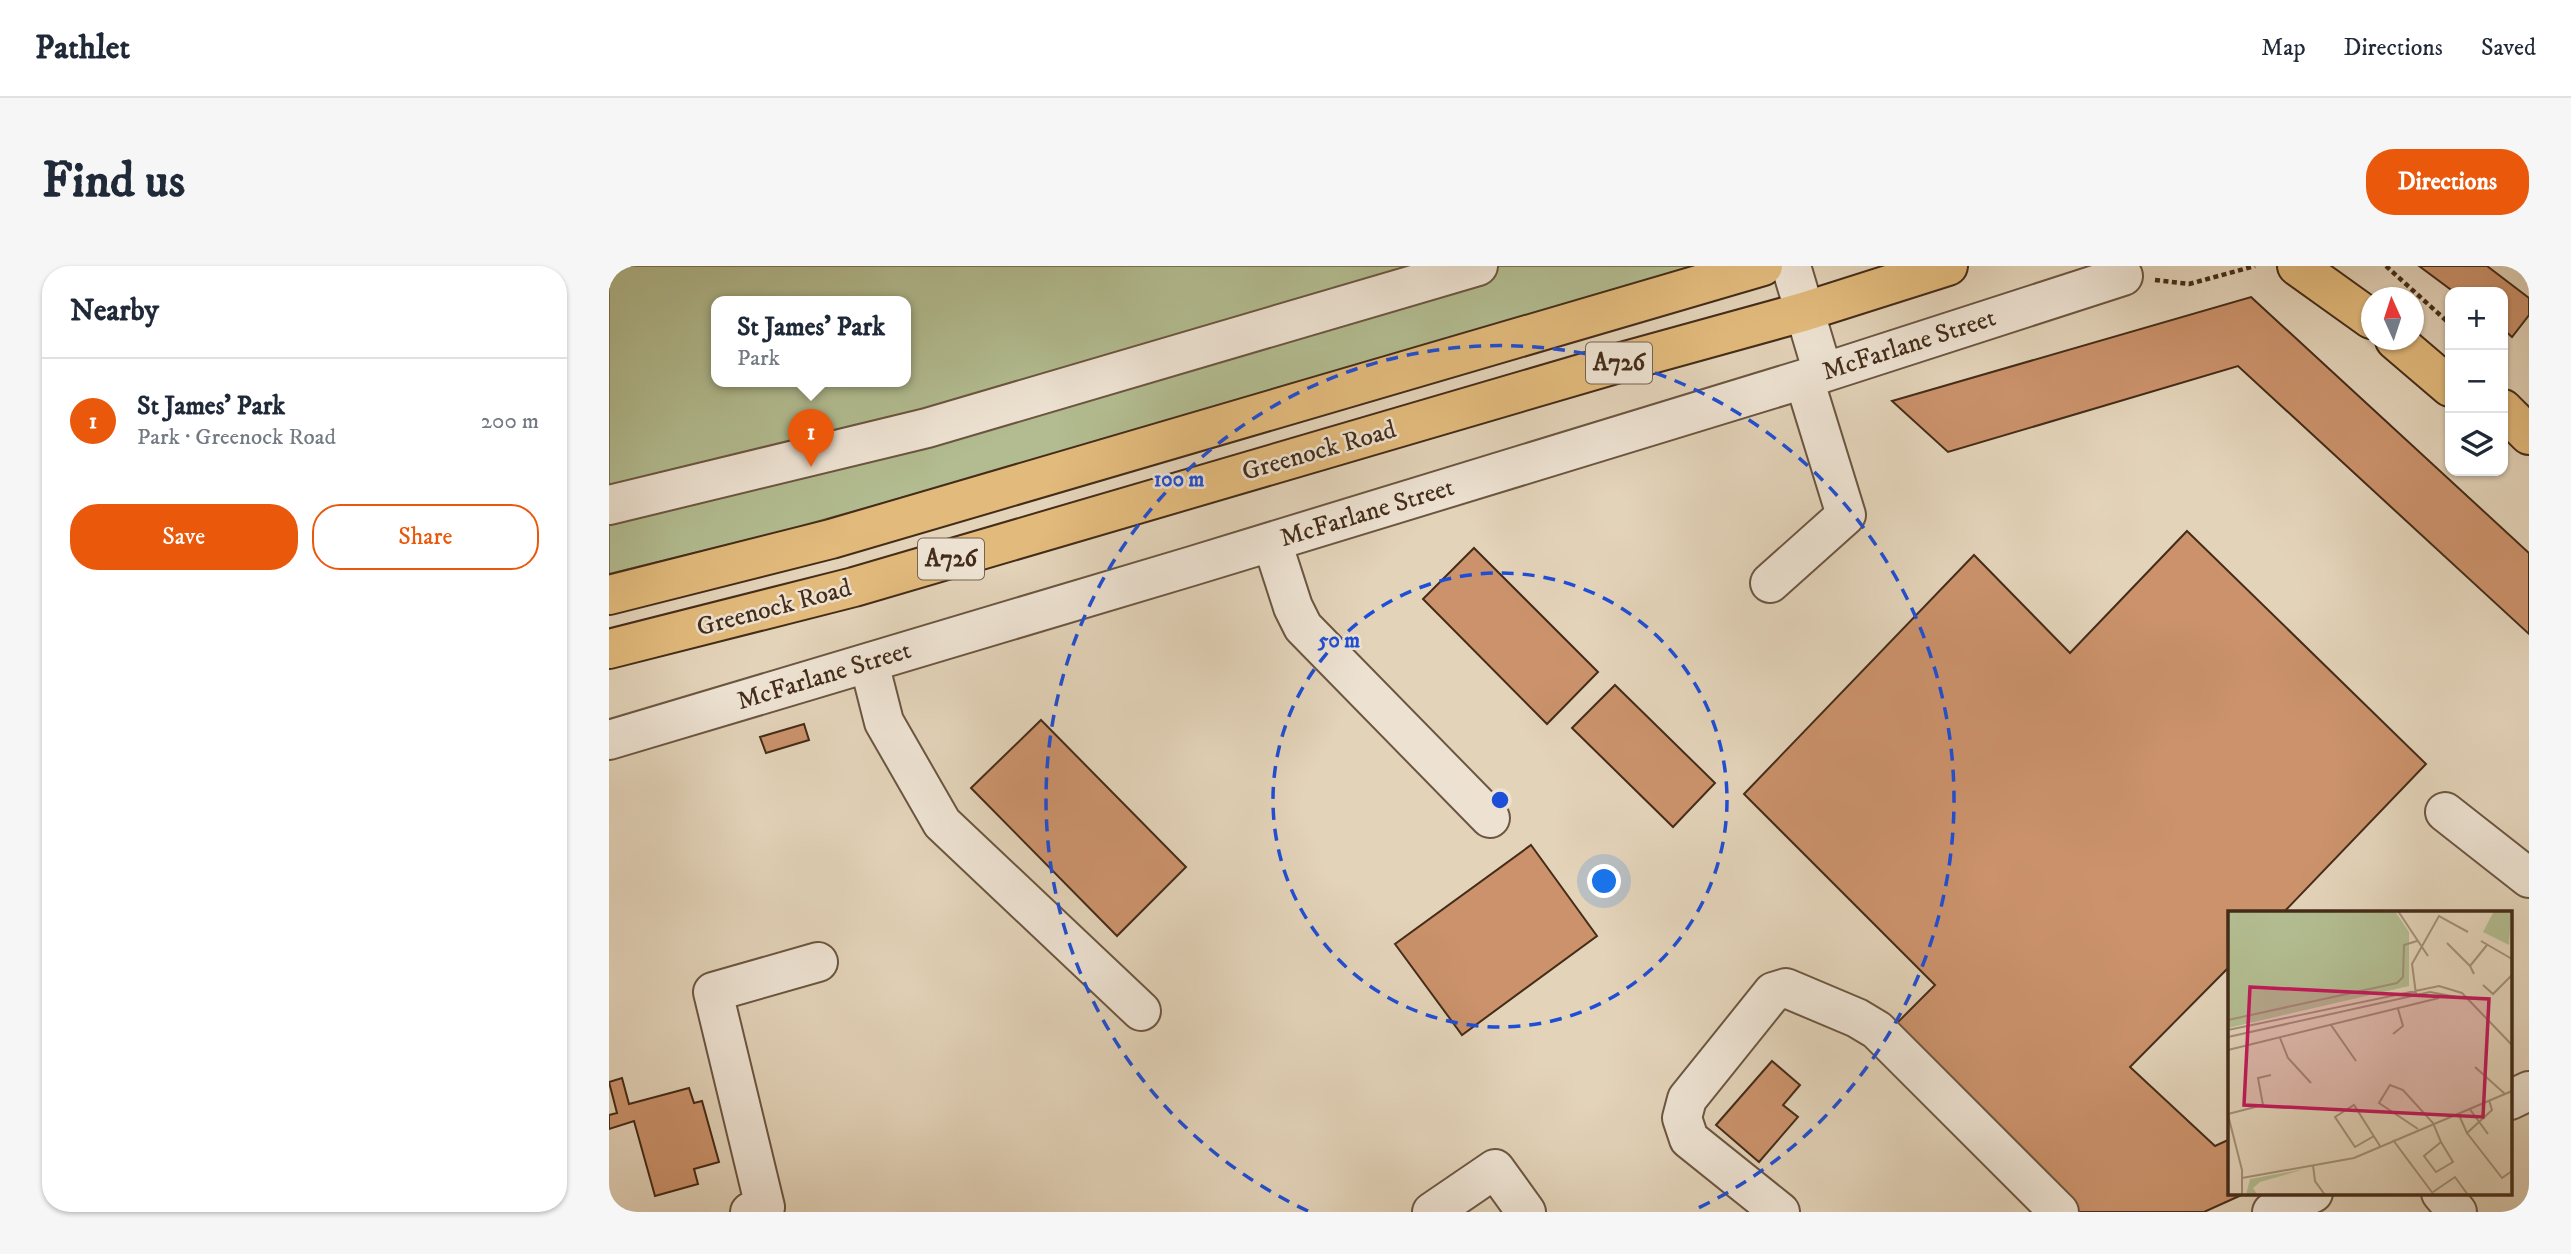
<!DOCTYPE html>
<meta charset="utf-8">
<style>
body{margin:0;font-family:"IM FELL DW Pica",serif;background:#f6f6f7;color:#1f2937}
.controls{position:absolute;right:21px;top:21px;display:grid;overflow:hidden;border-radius:14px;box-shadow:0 2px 5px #0004}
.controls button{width:63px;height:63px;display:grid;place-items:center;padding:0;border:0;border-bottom:2px solid #e0e1e3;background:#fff;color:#1f2937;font:35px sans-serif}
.compass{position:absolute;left:1752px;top:21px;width:63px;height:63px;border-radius:50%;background:#fff;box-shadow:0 2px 5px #0004;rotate:357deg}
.you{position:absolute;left:996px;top:616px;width:24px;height:24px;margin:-18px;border:5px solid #fff;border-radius:50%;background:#1a73e8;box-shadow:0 0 0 10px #1a73e833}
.badge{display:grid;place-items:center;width:46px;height:46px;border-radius:50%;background:#ea580c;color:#fff;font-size:23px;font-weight:700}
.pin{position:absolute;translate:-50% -58px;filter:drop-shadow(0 2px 4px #0008)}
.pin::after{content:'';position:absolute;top:37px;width:24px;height:21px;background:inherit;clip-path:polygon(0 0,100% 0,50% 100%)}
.popup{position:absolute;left:102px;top:30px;width:200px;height:91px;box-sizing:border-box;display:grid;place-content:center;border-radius:14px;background:#fff;filter:drop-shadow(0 2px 5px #0005);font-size:23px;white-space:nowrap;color:#747a83}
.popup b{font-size:26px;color:#1f2937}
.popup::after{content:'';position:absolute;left:50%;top:100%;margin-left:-14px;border:14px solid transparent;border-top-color:#fff}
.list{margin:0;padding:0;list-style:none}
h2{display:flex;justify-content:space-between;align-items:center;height:91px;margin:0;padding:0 28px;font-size:30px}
h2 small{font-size:23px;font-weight:400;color:#747a83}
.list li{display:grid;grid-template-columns:46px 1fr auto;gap:21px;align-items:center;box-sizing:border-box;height:126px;padding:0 28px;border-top:2px solid #e0e1e3}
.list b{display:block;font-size:26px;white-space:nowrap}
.list p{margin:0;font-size:23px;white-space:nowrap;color:#747a83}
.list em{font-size:23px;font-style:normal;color:#747a83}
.actions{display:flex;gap:14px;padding:21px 28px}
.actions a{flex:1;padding:16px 0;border:2px solid #ea580c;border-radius:28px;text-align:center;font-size:24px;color:#ea580c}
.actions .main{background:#ea580c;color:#fff}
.icon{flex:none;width:38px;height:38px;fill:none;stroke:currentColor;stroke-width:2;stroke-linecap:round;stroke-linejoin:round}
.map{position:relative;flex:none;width:1920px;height:946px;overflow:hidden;border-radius:28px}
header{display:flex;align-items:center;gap:42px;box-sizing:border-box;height:98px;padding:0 35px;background:#fff;border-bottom:2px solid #e0e1e3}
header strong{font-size:33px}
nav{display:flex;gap:38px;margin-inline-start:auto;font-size:24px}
.intro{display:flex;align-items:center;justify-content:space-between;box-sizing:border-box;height:168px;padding:0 42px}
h1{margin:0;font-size:49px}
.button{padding:18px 32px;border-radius:28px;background:#ea580c;color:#fff;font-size:24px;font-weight:700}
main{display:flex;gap:42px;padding:0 42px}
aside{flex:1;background:#fff;border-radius:28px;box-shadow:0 2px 5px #0004}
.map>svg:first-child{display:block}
</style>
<header>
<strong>Pathlet</strong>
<nav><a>Map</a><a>Directions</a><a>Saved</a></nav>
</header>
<div class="intro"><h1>Find us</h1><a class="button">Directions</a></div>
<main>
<aside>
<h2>Nearby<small></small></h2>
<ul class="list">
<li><span class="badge">1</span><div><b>St James' Park</b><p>Park · Greenock Road</p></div><em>200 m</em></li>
</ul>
<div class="actions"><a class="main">Save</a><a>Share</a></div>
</aside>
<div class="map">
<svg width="1920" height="946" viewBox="0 0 1920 946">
<rect width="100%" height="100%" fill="#e3d3b9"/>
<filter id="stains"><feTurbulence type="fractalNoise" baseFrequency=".00286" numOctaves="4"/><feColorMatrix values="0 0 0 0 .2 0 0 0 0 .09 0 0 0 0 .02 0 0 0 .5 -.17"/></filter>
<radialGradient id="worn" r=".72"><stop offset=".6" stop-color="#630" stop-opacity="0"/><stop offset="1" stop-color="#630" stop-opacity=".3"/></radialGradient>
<!-- green -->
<path fill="#b2bc90" stroke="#7b7454" stroke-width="2" fill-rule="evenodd" d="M0,0h1091l-466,138 -443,125 -182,45zM108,35h188v80h-188z"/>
<!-- building -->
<path fill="#cb926b" stroke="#442c19" stroke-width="2" d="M1810,0h68l42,32v17l-17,22 -9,-8v-37h-49z
M1642,31l278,256v81l-291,-268 -290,86 -56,-51z
M1578,265l239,233 -143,149h-53v53l-100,101 85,79 15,-7v54h16l-42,19h-126l-187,-183 44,-44 -191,-191 230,-239 96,98z
M865,282l124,124 -51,52 -124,-125z
M1006,419l100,98 -42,44 -101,-99z
M432,454l145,147 -69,69 -146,-148z
M195,458l5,16 -43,13 -6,-16z
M922,579l66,91 -135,99 -67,-91z
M1163,795l28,24 -17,20 15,12 -39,45 -43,-37z
M13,812l7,26 60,-16 5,15 8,-2 17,61 -25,7 4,15 -43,12 -21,-75 -25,8v-14l8,-2 -8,-31z"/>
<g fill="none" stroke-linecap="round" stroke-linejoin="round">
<defs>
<path id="minor" d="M1182,0l32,107
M0,239l318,-77 551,-162
M663,276l21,65 10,20 187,191
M1161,317l76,-68 -42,-136
M260,397l15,59 58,101 199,188
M0,474l583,-174 612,-187 319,-103
M1836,546l84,66
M1901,834l19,-9
M1832,927l16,19
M141,946l15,-5 -52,-215 105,-30
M823,946l63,-43 31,43
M1171,946l-91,-73 -7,-21 5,-19 86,-107 13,-4 71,30 20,12 182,182
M1663,946l41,-19"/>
<path id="major" d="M1688,0l74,53
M1786,74l55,47
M1894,143l26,26
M0,329l222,-56 932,-273
M0,383l245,-62 768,-225 181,-50 145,-46"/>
</defs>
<!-- minor casing -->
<use href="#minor" stroke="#6c5641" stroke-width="42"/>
<!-- major casing -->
<use href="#major" stroke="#442c19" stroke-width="42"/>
<!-- path -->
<path stroke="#442c19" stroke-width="4.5" stroke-dasharray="5 3.5" stroke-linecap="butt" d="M1777,0l64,58
M1546,14l34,4 66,-18"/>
<!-- minor -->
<use href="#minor" stroke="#ede2d2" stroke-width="38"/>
<!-- major -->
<use href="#major" stroke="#e2ba7c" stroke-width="38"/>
</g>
<!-- distance rings -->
<g fill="none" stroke="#1d4ed8" stroke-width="3.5" stroke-dasharray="12 9">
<circle cx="891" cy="534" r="227"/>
<path d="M699 945A454 454 0 1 1 1083 945"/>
</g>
<g text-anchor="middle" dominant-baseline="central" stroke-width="5" stroke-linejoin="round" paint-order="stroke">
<!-- shield labels -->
<g fill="#ede2d2" stroke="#776350" stroke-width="2">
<rect x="977" y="76.5" width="66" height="41" rx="5"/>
<rect x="309" y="272.5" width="66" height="41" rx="5"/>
</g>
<g font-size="24" font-weight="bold" fill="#442c19">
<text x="1010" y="97">A726</text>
<text x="342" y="293">A726</text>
</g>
<!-- street labels -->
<g font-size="26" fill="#442c19" stroke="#ede2d2">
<text transform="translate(1300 79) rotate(-18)">McFarlane Street</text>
<text transform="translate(710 185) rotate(-16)">Greenock Road</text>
<text transform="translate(758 247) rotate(-17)">McFarlane Street</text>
<text transform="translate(165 342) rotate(-15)">Greenock Road</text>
<text transform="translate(215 410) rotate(-17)">McFarlane Street</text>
</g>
</g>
<!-- overview -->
<g transform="translate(1619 645)">
<rect width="284" height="284" fill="#e3d3b9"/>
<path d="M0,0h167l14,21v54l-181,42zM266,0h17l-2,34 -26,-13zM77,258l-45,13 -7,6 4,6 -11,1 4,-16z" fill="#b2bc90"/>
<path fill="none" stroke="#a39079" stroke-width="2" d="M170,0l30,45M253,30l31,18M219,32l23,23M246,63l-4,-8 17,-21M255,74l10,9 19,-19M188,83l-4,-30 27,-48 29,16M0,109l169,-37 6,-6 1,-32 13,-4M103,114l25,36M0,119l211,-44 23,7 50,52M165,123l10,-8 -5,-17M0,126l202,-45 32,6M52,127l8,20 23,25M0,139l211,-52M247,156l30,27M241,197l19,26M230,202l9,20 25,-23 -3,-10M0,203l35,-9 -5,-27 13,-3M0,204l14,55v25M190,218l-39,-26 11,-18 13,5 30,33 8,19 -17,14 12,16 17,-10 -12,-20M239,222l35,45 10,-7M146,225l-19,11 -20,-30 19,-12 26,41M165,229l41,55M85,254l2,16 10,14M14,267l112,-20 158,-67M205,281l22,-15 13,18"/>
<path fill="#c2185b" fill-opacity="0.15" stroke="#c2185b" stroke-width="3.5" d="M22,76l239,12 -6,118 -239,-12z"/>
<rect width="284" height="284" fill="none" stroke="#442c19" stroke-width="3.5"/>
</g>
<circle cx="891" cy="534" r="10" fill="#1d4ed8" stroke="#ede2d2" stroke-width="3.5"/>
<g font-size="21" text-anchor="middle" font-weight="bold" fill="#1d4ed8" stroke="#ede2d2" stroke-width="5" stroke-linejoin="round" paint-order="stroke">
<text x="570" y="220">100 m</text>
<text x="730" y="381">50 m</text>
</g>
<rect width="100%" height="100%" filter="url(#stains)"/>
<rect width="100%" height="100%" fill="url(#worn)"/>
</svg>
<div class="controls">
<button>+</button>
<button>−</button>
<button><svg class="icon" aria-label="layers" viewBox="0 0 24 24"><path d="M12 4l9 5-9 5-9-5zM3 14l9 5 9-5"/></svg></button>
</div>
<svg class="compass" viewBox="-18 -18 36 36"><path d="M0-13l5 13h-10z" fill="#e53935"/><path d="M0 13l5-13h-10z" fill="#747a83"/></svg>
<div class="you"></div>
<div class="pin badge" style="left:202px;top:201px">1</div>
<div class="popup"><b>St James' Park</b>Park</div>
</div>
</main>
